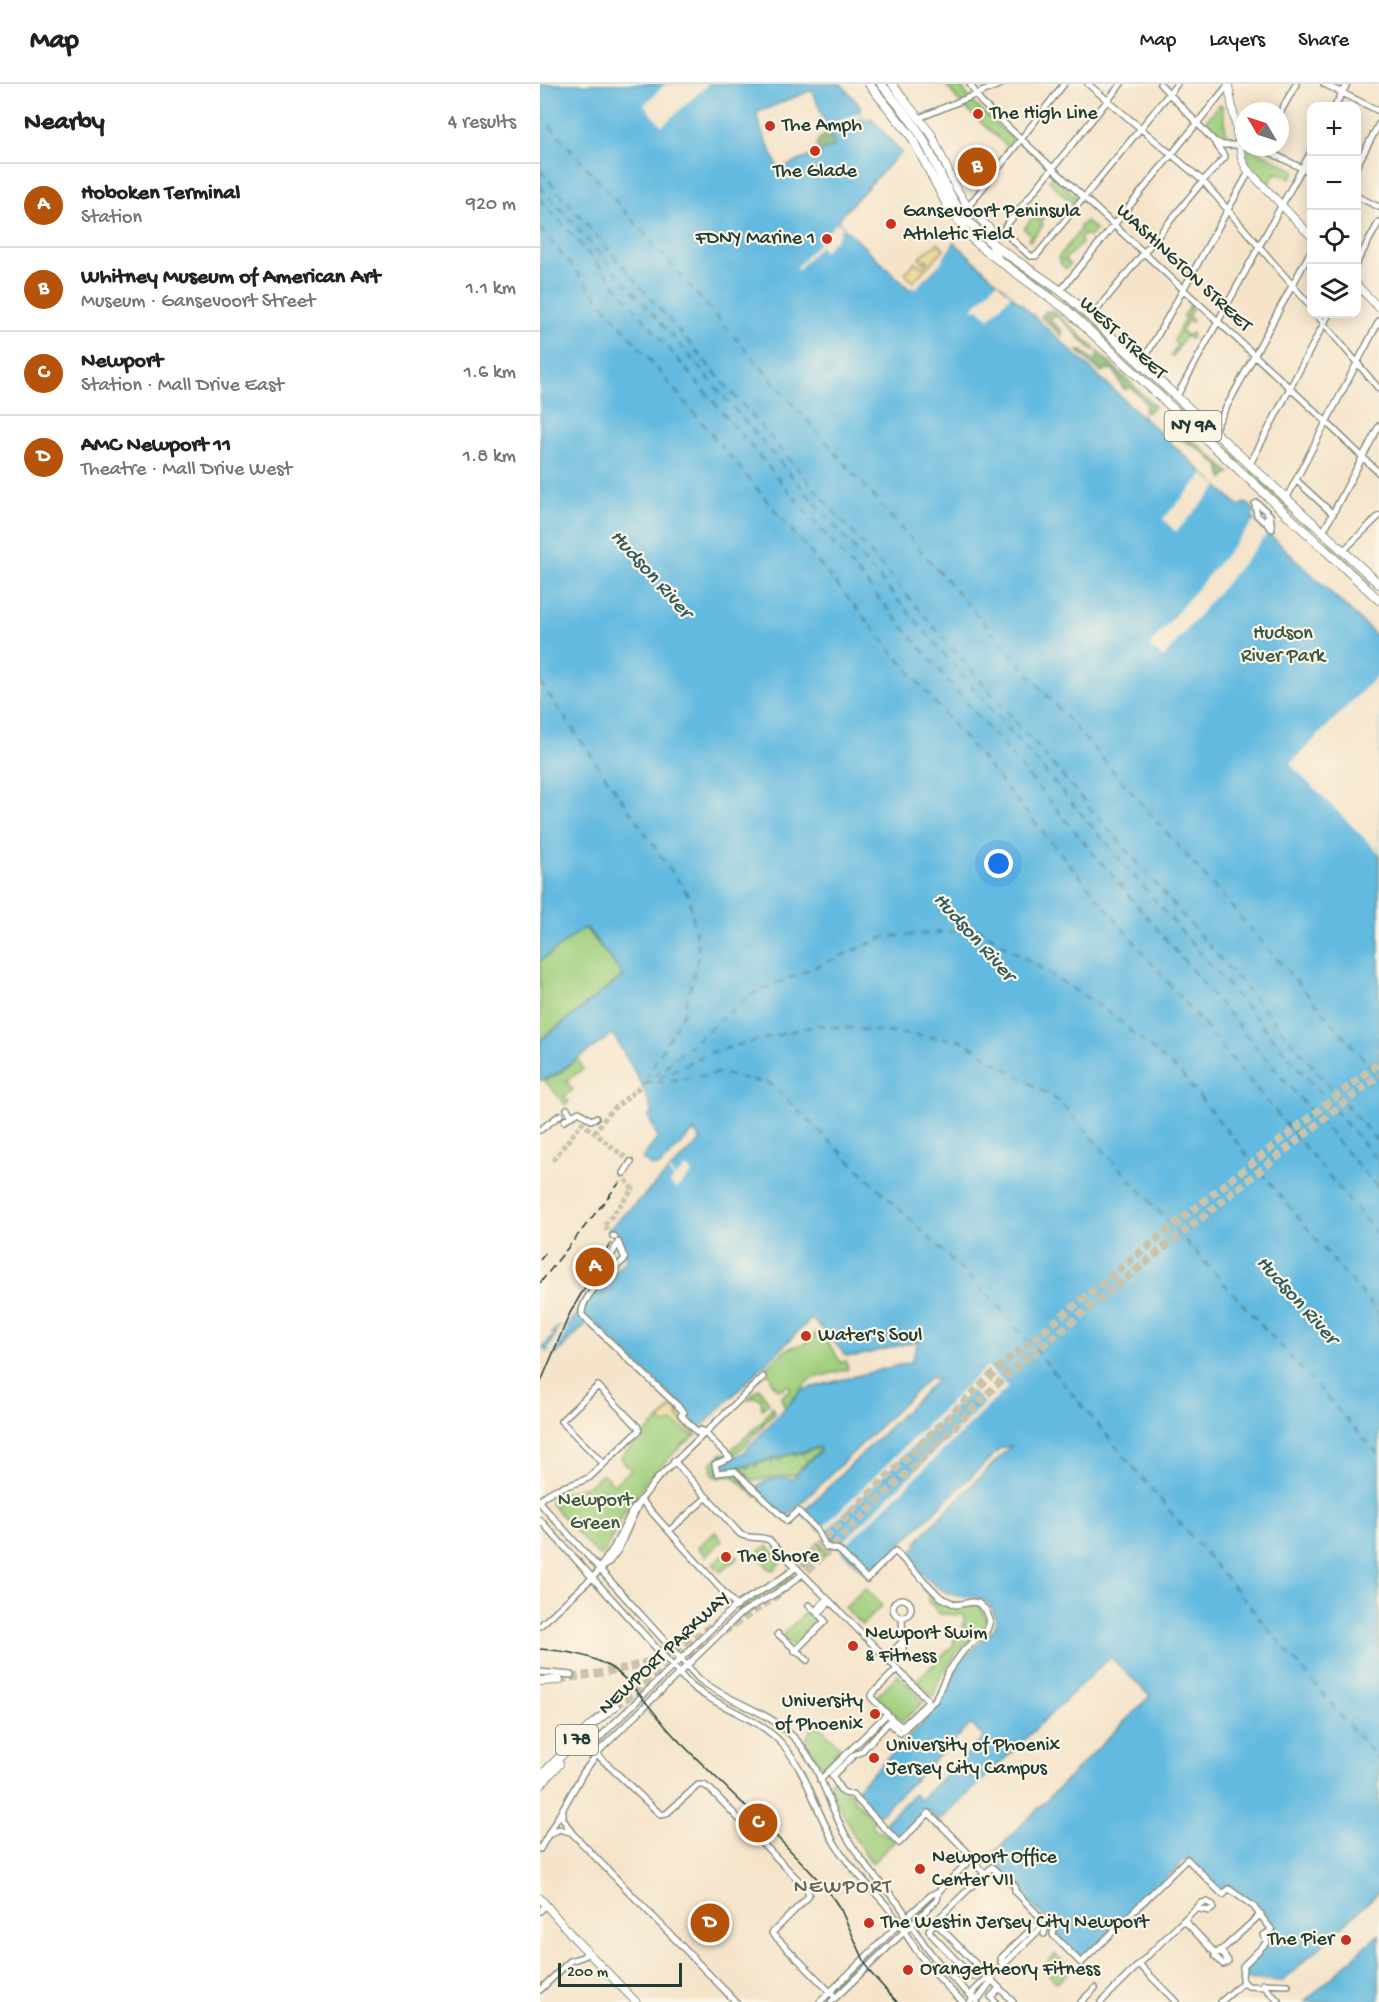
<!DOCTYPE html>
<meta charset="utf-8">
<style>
body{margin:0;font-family:"Gochi Hand",sans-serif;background:#f6f6f6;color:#222}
.controls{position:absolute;right:18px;top:18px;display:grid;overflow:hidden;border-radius:12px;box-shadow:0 3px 15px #0003}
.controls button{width:54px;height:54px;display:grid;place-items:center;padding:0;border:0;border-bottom:2px solid #e0e0e0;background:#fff;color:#222;font:30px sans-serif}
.compass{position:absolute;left:695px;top:18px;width:54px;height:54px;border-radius:50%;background:#fff;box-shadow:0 3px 15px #0003;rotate:309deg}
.scale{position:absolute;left:18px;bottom:15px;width:124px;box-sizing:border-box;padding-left:6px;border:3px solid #1f3d34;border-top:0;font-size:16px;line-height:21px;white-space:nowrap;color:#1f3d34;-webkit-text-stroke:4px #fcf5e5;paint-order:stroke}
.you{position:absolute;left:459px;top:780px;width:21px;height:21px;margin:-15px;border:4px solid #fff;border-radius:50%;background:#1a73e8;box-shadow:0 0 0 9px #1a73e833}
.badge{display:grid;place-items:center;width:39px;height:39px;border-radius:50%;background:#b45309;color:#fff;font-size:20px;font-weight:700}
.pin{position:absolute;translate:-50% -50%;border:3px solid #fff;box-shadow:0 2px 6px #0006}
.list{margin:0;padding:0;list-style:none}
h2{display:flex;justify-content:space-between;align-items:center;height:78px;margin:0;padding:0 24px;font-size:26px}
h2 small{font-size:20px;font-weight:400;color:#767676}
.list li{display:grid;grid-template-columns:39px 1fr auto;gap:18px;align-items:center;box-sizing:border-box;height:84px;padding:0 24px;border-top:2px solid #e0e0e0}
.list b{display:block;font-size:22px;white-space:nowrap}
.list p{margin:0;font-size:20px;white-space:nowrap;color:#767676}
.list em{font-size:20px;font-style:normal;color:#767676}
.icon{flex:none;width:33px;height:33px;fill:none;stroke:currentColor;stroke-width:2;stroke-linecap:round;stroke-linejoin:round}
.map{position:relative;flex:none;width:839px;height:1918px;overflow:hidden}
header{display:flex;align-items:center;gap:36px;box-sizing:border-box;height:84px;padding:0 30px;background:#fff;border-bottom:2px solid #e0e0e0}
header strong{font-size:28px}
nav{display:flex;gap:33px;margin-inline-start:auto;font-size:21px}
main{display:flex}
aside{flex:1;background:#fff}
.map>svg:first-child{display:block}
</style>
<header>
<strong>Map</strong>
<nav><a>Map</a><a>Layers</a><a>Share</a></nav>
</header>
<main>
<aside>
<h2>Nearby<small>4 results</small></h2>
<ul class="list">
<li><span class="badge">A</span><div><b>Hoboken Terminal</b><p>Station</p></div><em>920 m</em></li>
<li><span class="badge">B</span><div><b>Whitney Museum of American Art</b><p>Museum · Gansevoort Street</p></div><em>1.1 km</em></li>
<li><span class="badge">C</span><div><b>Newport</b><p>Station · Mall Drive East</p></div><em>1.6 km</em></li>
<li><span class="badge">D</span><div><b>AMC Newport 11</b><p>Theatre · Mall Drive West</p></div><em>1.8 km</em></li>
</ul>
</aside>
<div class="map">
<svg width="839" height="1918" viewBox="0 0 839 1918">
<rect width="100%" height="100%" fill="#fcf5e5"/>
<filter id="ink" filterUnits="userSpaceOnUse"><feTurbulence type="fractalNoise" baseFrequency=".0167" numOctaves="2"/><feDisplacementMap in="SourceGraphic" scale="12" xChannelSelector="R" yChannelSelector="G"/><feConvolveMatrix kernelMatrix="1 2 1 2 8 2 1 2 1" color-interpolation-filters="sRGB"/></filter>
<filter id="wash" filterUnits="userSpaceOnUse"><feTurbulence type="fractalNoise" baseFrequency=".008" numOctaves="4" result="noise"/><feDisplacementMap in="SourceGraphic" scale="24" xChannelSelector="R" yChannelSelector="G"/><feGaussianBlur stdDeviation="1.35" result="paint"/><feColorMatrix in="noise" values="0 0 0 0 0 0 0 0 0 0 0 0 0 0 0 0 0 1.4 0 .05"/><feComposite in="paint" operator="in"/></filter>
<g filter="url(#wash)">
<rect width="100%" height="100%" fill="#f5e4ca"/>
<!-- green -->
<path fill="#a1d07f" stroke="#60865a" stroke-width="1.5" d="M405,0h14l14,19 42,38 -6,7 -47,-43z
M679,21h3l5,35 -4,-2 -17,-17z
M708,65l7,1 40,20 -4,9 -15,-7 -7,12 -20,-23 -3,-9z
M513,92l24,22 -4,6 -24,-23z
M503,130l2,1 -4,9 2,1 -13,16 -2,-2 3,-4 -7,-6 9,-12 4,4z
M546,137l10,9 -7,7 -4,-3 -5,5 2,4 -17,16 5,5 -4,5 -6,-6 1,-2 -3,-3 23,-29 -2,-2z
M464,173l47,32 -1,3 -47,-33z
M525,214l102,95 -2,2 -103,-94z
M650,221l3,3 -5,9 5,3 -1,2 -4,-2 -7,12 8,4 2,-3 2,2 -2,4 -6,-3 -12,21 -2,-1 7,-12 -4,-2c1,-8 9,-17 11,-24l-2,-1z
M639,320l61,57 -2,2 -61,-56z
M711,387l59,55 -2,2 -59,-55z
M788,458l43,41 -3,3 -43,-42z
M44,844l2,1 36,45 -1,3 -81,63v-78z
M38,974l5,11 -17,12 7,9 -9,6 5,6 -3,3 -21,-24 13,-7z
M277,1248l14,15 10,16 5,-2 2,8 -38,10 -25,29 -4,-10 10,-10 -4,-3 -5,4h-4l-7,-8v-5l-4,-3 -9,6 -1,-2c9,-8 18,-19 28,-26 12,-9 21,-1 32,-19z
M219,1304l10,15 -7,6 -1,-10 -5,-2 -8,2z
M134,1321l5,6 -1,4 19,20 -14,9 -36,36 -23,33 -18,37 -4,5h-4l-48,-52 2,-5c20,-11 31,-5 51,-24l11,10 17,-14 -11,-12z
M232,1323l2,7 -9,9 -3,1 1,2 -6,7 -2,-1c-3,8 -16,20 -24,23l-3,-2 34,-31z
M278,1364l1,3 -10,9h-3l1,2 -13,13 -15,1 -26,5 -14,-13 8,-2 1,3 1,-3 6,-2 1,3 1,-3 13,-4 2,3v-3l6,-2 2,3v-3l13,-4 3,3 -1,-3 6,-1 2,2v-3z
M182,1369l3,2 -1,19 9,-2 25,23 -2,2 -23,-21 -15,2 -5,-2c-5,-18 1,-13 9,-23z
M175,1448l7,9 -16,15 -8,-9z
M280,1458l7,8v4l-23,12 -2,-2 19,-17 -4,-4z
M228,1462l13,15 -7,9 -6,-2 -10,-14 3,-4z
M190,1465l8,8 -17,15 -8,-8z
M251,1490l4,4 -50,29 -2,-5 38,-20z
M325,1504l17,17 -20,20 -17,-17z
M387,1504c25,27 28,9 54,19l7,17c-5,8 -12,9 -17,15 -14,13 -35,38 -37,58l-18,-16 37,-35 2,-10 8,-2 1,-19 -24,-1 -12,-13v-6l-5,-6z
M267,1527h4l9,9 -1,4 -23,23 -13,-8v-5z
M358,1591l26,26 -22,21 -25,-26z
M275,1638l26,26 -17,17h-4l-15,-24z
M297,1692l4,4 -2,1 2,8 12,5 1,6 21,19 -3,4 2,5 21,13 -23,22 -16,-23 -27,-56z
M515,1870l16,15 -14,14 -15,-15z"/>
<!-- forest -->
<path fill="#80b26e" stroke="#507851" stroke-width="1.5" d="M286,50h4l5,12 -15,6 -4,-6 2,-6z
M513,226l41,38 -1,3 -34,-33 -6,-3 -2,6 11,9v6l-21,-19 5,-6z
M538,267h4l12,10 4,-5 -1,-5 58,55 -8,7 -3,-2 2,-5c-3,-10 -11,-13 -16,-19l-5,3c-9,-7 -6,-29 -24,-18z
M626,333l64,56 -7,6 -4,-13 -16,-15 -26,-14 -3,-9 -10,-7z"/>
<!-- sand -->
<path fill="#eeda9e" stroke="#868c69" stroke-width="1.5" d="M398,159l6,6 -31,33 -8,-9 10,-11 7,5 6,-6 -2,-2 -3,3 -4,-4c7,-8 12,-8 19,-15z
M134,1322l4,6 -1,4 17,18 -2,2c-6,-6 -12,-9 -19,-14l-10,2 -3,-4z"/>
<!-- water -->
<path fill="#63bae0" stroke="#417c8a" stroke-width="1.5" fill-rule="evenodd" d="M0,0h301l20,23 -2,1 5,13 7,-3 31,35 -8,6 -54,58 -2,5 71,67c17,-4 36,-32 45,-47l285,264 6,-3 6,3 3,5 -2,7 127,120v1254l-96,89 -38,-2 1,-11 25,-26 -4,-6 6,-5 -17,-26 -27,-19 -7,6 -34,-35 -107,104 -25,-26v-9l-4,-7 -11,-5 -24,-23 3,-3 -15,-15 -2,1 -15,-15 162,-163 -40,-39 -170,164 -11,-11 -29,30 -16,-16 30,-30 6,6 64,-62 -13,-14 -93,92 -24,-25 71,-70 8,-13 7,-8 18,-37 37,-35c1,-6 1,-9 -1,-14 -7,-24 -31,-12 -48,-22 -15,-8 -29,-23 -38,-37l10,-10 -2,-2 9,-11 86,-86 -10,2 -134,128 -42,-44 -5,-2 -18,-17 136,-134 -8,-2 -144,141 -31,-30c8,-8 22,-11 34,-10l2,2 30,-30 -1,-3 -102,25 -1,-7 26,-12 59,-63 109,-28 7,-21 -61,15h-11l-22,-26 -13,-11 -113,111 -14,-15 3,-3 -96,-93 -37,37 -11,-8 12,-14 -3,-1 6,-6h10l13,-22 46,-46 -7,-12 4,-4 -15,-14 92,-89 -7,-9 -35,35h-7l-9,-6v-3l15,-19 -10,-22 5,-2 -11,-29 -29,-51 -58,40 -15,7v-40l82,-64v-3l-35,-46h-3l-44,33zM272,6l23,56 -56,23 -17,-37 -6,-19z
M839,1850v68h-74z"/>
<!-- pier -->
<path fill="#f5e4ca" d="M125,0h43l-46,42 -18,-21z
M320,28l2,5 -33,13 -2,-4z
M297,138l6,5 -4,5 1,2 -7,8 -2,-1v3l-7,8 -4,-6 -22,24 -2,-2z
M412,157l2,1 -14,22 -23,23 -8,2 29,-27z
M457,198l14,13 -22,24 -9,-9 -8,-1z
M664,390l14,12 -42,46 -13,-13z
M714,437l14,12 -105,125 -14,-12z
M839,590v179l-88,-88v-2z
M146,1083l6,6 -16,16 -6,-6 4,-5 -6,-6 1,-2 7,7z
M19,1243h9l-14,29 -7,-2z
M447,1282l21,21 -167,163 -2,-4 145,-143 -13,-13 -146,142 -5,-2z"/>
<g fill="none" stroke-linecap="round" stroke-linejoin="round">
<!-- ferry -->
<path stroke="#305c5f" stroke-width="1.5" stroke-dasharray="8 6" stroke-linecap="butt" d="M0,30l839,962
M0,86l839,973
M0,102l115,130 724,846
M0,115l56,63 711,845 72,82
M0,144l839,1008
M0,598l149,214 10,57 -15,59 -40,70
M106,1000l65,-32 107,-27 143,15 99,62 319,353
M102,1001l77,-12 52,11 226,220 382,457
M103,1001l107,-90 135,-58 94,-8 127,81 74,63 152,186 47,54"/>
</g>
</g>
<g filter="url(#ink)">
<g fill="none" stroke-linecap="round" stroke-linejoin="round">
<!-- minor-tunnel -->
<path stroke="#cac3ac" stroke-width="5" stroke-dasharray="5 2.5" stroke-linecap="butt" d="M54,1049l16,-21 32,-27
M13,1074l1,1 28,-36 49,39
M73,1152l-9,-10 29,-37 -11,-14 2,-2"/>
<!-- highway-tunnel -->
<path stroke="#cac3ac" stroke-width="8" stroke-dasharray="8 4" stroke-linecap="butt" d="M251,1487l214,-209 209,-169 165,-130
M259,1495l213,-209 367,-295
M183,1548l57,-39
M138,1579l35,-24
M19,1596c36,-7 76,-10 110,-27 17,-8 32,-20 48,-31
M75,1622l53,-37"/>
<defs>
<path id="minor" d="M430,0l11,18 338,313 60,58
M548,0l115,97 109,127
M581,0l-116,143 1,7 24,22h6l141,-172
M784,0l55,27
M795,22l12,-22
M740,29l16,-29
M379,34l82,-34
M675,57l8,4h21
M719,63l53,26
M816,83l23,-43
M816,112l23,11
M428,123l96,-123
M816,180l23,-42
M521,206l168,-206
M776,230l63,75
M551,233l112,-136 22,-24 -12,-17 -53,-56
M602,279l107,-191
M637,312l135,-246
M674,346l98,-181
M710,380l79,-150
M756,396l37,34
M747,413l92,-176
M717,419l13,12 2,14 -5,-5 3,-5 -2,-2 -5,4 -6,-6 -2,-11z
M783,448l56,-106
M803,467l36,-35
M27,1025l5,7 7,-4 12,8 5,-2
M24,1037l8,-6
M0,1046l20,-15
M84,1089l7,-11
M73,1152l2,1
M78,1158l7,17c-13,12 -45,37 -43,56l102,97 -3,3 17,18 3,-3 3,2
M55,1201l23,-42
M167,1351l23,23 -15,6 2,9 18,-2 52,50 11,-10 19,19 9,17 13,3 28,29 28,-28 45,46 16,8 16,-3 6,1 8,7 4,11 -3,9 -23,20 -16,22 -13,28 -35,33 -11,-11 -28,30 -7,3 -22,21c7,8 7,19 20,18l47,49 30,-30 48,49v4l8,8 7,-7 10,10 5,1 8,8v5l24,25 11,5 4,7 -1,7 28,28 106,-104 36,36 6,-6 24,17 19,24 -8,5 3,7 -24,24 -1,14 6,6 17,1 14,15
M134,1377l66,73c9,6 20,1 29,6l158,159v4l-25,24 -10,-8 -21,-22v-2l26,-26
M0,1416c15,-15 33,-13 50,-23l44,-42 5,-4 -1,-4 -40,-41 -37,35 43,43
M101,1416l96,107
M0,1419l159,176c31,25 70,30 99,63 24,27 31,66 50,97 14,24 32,43 50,64 9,12 15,26 24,38 15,23 36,42 55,61
M0,1436l148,163c28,25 69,32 95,62 24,27 33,66 51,97 14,24 34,42 52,63 12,14 20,31 31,46 13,18 29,35 46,51
M129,1447l38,-34
M256,1483c-20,19 -44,26 -65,43l-126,122 -15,16 71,67 5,-1 32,-29h6l6,4 96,99 3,6 -2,4 -35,35 63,64
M59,1485l15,-22 18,-36 25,-32 106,-102
M353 1524a9 9 0 1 1 18 0a9 9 0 1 1-18 0Z
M275,1527l12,-12
M278,1530l12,-12
M0,1542l70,-65 8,-11 21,-47
M238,1550l29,26
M255,1567l30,-30 -16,-16
M346,1574l16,-16
M350,1579l13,-14 -1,-32
M0,1588l31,3
M280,1696l67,-66
M23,1728v7l9,14 164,169
M12,1750l7,-5 11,3
M0,1765l43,-76 18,-24 138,-134c21,-15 45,-23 63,-41
M442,1792l-47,46 78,80
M0,1827l5,-5
M644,1836l31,33v3l8,8 5,-3 -6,-9 -7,1
M395,1838l-6,8 2,4 40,42 5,1 7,-6
M679,1867l6,-4 36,-33
M461,1878l2,-2 -2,-2 37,-35 6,1 2,3 -2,7
M599,1880l37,38
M723,1900l25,1
M0,1906l30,-29 12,-4 6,-4
M433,1913v-5l13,-13 4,-1 50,-49
M280,1918l74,-73 37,-34 8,-4 34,-34
M291,1918l106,-102 2,-9
M430,1918l3,-4h6l11,-15v-5
M455,1918l-4,-5 8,-9
M541,1918l14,-14
M561,1918l95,-94 5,-5 6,-1 6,3v3l-4,3 -13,-3
M681,1918l20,-18h4"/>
<path id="major" d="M352,0l40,51 23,51 13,21 22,22 2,16 7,16
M688,0l14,75 4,9 66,69
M816,200l23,24
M0,1814l35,41 61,63"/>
<path id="highway" d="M329,0l42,52 36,69 22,31 17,15 81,59 312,290
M341,0c15,18 31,35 42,55 15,27 24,57 44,81 30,34 73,52 106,81l306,283
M0,1597l19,-1
M0,1693l50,-51 25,-20
M0,1701l19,-21"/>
</defs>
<!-- minor casing -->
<use href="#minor" stroke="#8a907f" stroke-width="8"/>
<!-- major casing -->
<use href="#major" stroke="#8a907f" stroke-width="9"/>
<!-- highway casing -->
<use href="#highway" stroke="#8a907f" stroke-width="10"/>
<!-- minor -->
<use href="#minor" stroke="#fff" stroke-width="5"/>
<!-- major -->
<use href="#major" stroke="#fff" stroke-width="7"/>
<!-- highway -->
<use href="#highway" stroke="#fff" stroke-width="8"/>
<!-- tram -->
<path stroke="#1f3d34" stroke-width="1.5" d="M0,1300l30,-71 40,-69
M0,1565c25,2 48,5 70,18 26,17 43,47 65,70 51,52 106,100 154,155l12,18 28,61 28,31"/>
<!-- rail -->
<path stroke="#1f3d34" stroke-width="1.5" stroke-dasharray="9 4.5" stroke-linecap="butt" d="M0,1176l8,-10
M0,1199l80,-101"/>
</g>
</g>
<!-- markers -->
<g fill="#c8321e" stroke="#fcf5e5" stroke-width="2">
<circle cx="438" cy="30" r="6"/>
<circle cx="230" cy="42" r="6"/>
<circle cx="275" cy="67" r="6"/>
<circle cx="351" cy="140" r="6"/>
<circle cx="287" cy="155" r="6"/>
<circle cx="266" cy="1252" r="6"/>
<circle cx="186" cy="1473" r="6"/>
<circle cx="313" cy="1562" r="6"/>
<circle cx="335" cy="1630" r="6"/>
<circle cx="334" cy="1674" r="6"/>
<circle cx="380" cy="1785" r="6"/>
<circle cx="329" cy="1839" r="6"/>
<circle cx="806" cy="1856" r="6"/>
<circle cx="368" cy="1886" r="6"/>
</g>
<g text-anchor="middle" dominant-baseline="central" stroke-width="4.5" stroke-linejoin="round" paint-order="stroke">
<!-- shield labels -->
<g fill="#fcf5e5" stroke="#617469" stroke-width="1.5">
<rect x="624.5" y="327" width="57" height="30" rx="4.5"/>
<rect x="16" y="1641" width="42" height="30" rx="4.5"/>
</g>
<g font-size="18" font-weight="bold" fill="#1f3d34">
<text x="653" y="342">NY 9A</text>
<text x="37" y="1656">I 78</text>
</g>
<!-- poi labels -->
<g font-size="20" fill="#1f3d34" stroke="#fcf5e5" text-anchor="start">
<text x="450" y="30">The High Line</text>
<text x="242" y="42">The Amph</text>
<text x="275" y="88" text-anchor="middle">The Glade</text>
<text x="363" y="128">Gansevoort Peninsula<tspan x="363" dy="23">Athletic Field</tspan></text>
<text x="275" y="155" text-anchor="end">FDNY Marine 1</text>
<text x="278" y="1252">Water's Soul</text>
<text x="198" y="1473">The Shore</text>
<text x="325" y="1550">Newport Swim<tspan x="325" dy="23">&amp; Fitness</tspan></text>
<text x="323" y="1618" text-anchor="end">University<tspan x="323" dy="23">of Phoenix</tspan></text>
<text x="346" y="1662">University of Phoenix<tspan x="346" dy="23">Jersey City Campus</tspan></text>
<text x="392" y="1774">Newport Office<tspan x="392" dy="23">Center VII</tspan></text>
<text x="341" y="1839">The Westin Jersey City Newport</text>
<text x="794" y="1856" text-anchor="end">The Pier</text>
<text x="380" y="1886">Orangetheory Fitness</text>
</g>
<!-- street labels -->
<g font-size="20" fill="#1f3d34" stroke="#fcf5e5">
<text transform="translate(643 185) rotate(43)">WASHINGTON STREET</text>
<text transform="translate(582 255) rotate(43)">WEST STREET</text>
<text transform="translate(125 1570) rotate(-43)">NEWPORT PARKWAY</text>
</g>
<!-- park labels -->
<g font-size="20" fill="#395a43" stroke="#fcf5e5">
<text x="743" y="550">Hudson<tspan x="743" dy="23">River Park</tspan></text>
<text x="55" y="1417">Newport<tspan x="55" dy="23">Green</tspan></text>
</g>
<!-- water labels -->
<g font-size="21" font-style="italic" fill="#305c5f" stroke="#fcf5e5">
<text transform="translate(110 491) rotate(48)">Hudson River</text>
<text transform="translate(433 854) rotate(48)">Hudson River</text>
<text transform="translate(756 1217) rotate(48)">Hudson River</text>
</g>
<!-- neighbourhood labels -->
<g font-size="21" letter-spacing="1.5" fill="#646659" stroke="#fcf5e5">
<text x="303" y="1804">NEWPORT</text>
</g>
</g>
</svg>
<div class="controls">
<button>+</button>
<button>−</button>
<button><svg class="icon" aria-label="locate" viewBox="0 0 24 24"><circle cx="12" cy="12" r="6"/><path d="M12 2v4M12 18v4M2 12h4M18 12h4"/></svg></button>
<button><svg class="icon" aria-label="layers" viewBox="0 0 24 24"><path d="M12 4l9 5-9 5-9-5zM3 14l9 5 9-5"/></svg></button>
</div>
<svg class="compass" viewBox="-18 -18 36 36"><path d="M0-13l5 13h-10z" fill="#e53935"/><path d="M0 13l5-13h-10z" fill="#767676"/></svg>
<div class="scale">200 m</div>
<div class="you"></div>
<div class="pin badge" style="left:55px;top:1183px">A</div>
<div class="pin badge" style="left:437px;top:83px">B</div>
<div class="pin badge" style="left:218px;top:1739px">C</div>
<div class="pin badge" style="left:170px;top:1839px">D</div>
</div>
</main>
